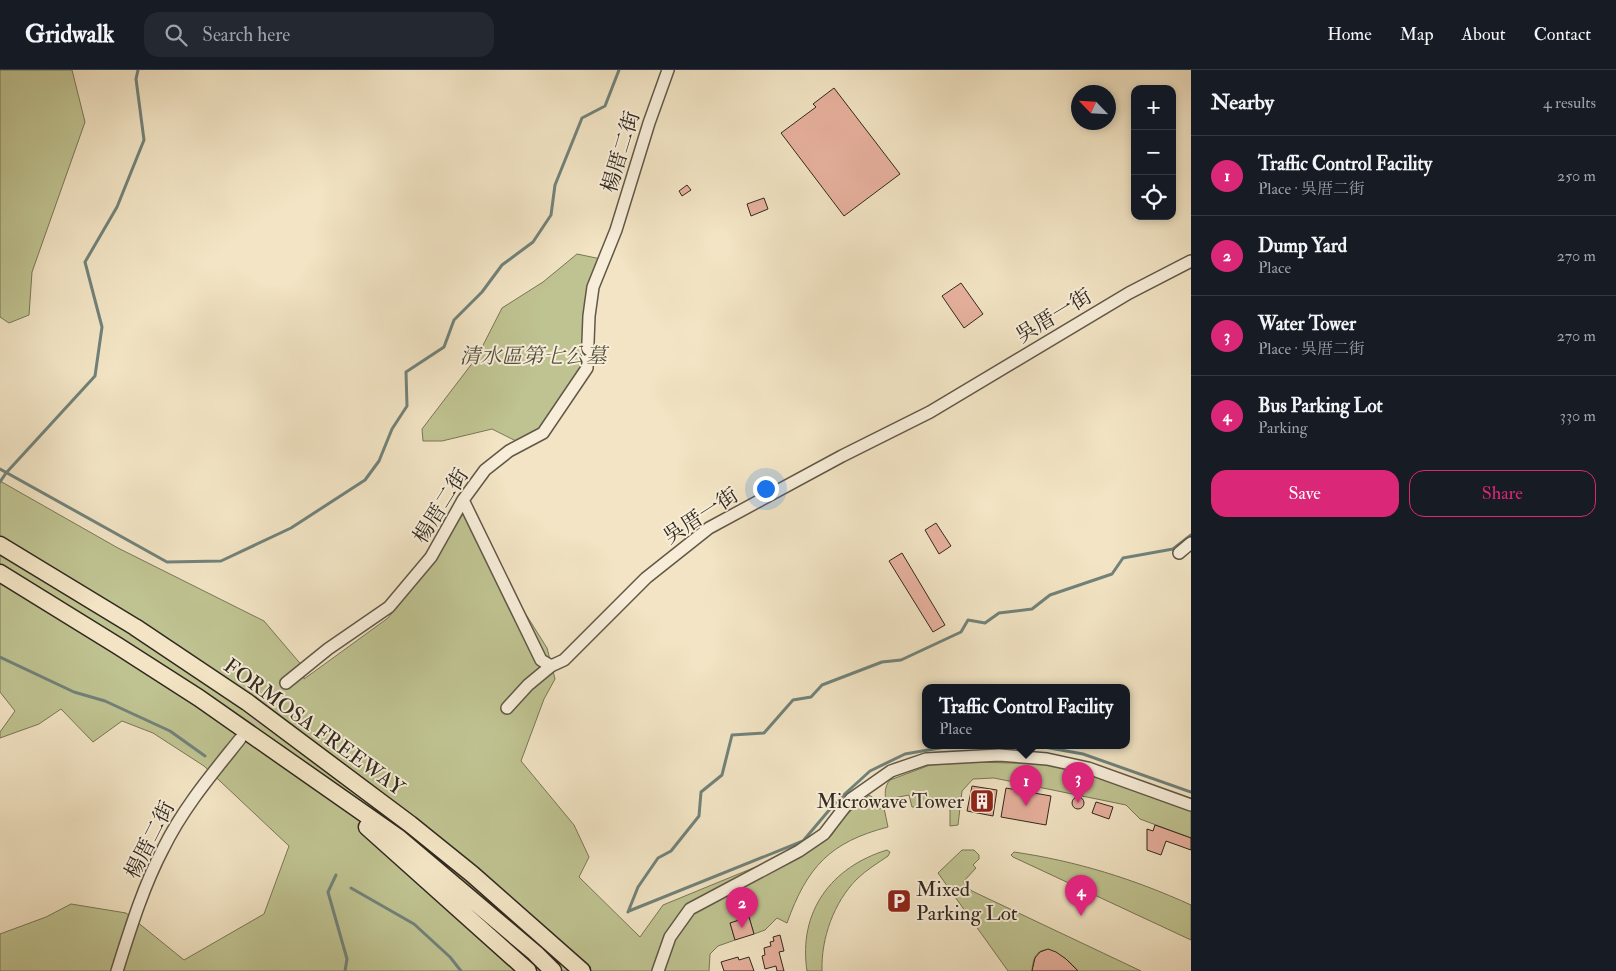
<!DOCTYPE html>
<meta charset="utf-8">
<style>
body{margin:0;font-family:"IM FELL Double Pica","Noto Serif TC",serif;background:#242831;color:#f1f3f6}
.controls{position:absolute;right:15px;top:15px;display:grid;overflow:hidden;border-radius:10px;box-shadow:0 2px 8px #0003}
.controls button{width:45px;height:45px;display:grid;place-items:center;padding:0;border:0;border-bottom:1px solid #363941;background:#171b24;color:#f1f3f6;font:25px sans-serif}
.compass{position:absolute;left:1071px;top:15px;width:45px;height:45px;border-radius:50%;background:#171b24;box-shadow:0 2px 8px #0003;rotate:295deg}
.you{position:absolute;left:765px;top:418px;width:18px;height:18px;margin:-12px;border:4px solid #fff;border-radius:50%;background:#1a73e8;box-shadow:0 0 0 8px #1a73e833}
.badge{display:grid;place-items:center;width:32px;height:32px;border-radius:50%;background:#db2777;color:#fff;font-size:16px;font-weight:700}
.pin{position:absolute;translate:-50% -41px;filter:drop-shadow(0 1px 2px #0008)}
.pin::after{content:'';position:absolute;top:26px;width:18px;height:15px;background:inherit;clip-path:polygon(0 0,100% 0,50% 100%)}
.popup{position:absolute;left:922px;top:614px;width:208px;height:65px;box-sizing:border-box;display:grid;place-content:center;border-radius:10px;background:#171b24;filter:drop-shadow(0 1px 4px #0005);font-size:16px;white-space:nowrap;color:#9ea1a6}
.popup b{font-size:19px;color:#f1f3f6}
.popup::after{content:'';position:absolute;left:50%;top:100%;margin-left:-10px;border:10px solid transparent;border-top-color:#171b24}
.list{margin:0;padding:0;list-style:none}
h2{display:flex;justify-content:space-between;align-items:center;height:65px;margin:0;padding:0 20px;font-size:21px}
h2 small{font-size:16px;font-weight:400;color:#9ea1a6}
.list li{display:grid;grid-template-columns:32px 1fr auto;gap:15px;align-items:center;box-sizing:border-box;height:80px;padding:0 20px;border-top:1px solid #363941}
.list b{display:block;font-size:19px;white-space:nowrap}
.list p{margin:0;font-size:16px;white-space:nowrap;color:#9ea1a6}
.list em{font-size:16px;font-style:normal;color:#9ea1a6}
.actions{display:flex;gap:10px;padding:15px 20px}
.actions a{flex:1;padding:11px 0;border:1px solid #db2777;border-radius:15px;text-align:center;font-size:18px;color:#db2777}
.actions .main{background:#db2777;color:#fff}
.icon{flex:none;width:28px;height:28px;fill:none;stroke:currentColor;stroke-width:2;stroke-linecap:round;stroke-linejoin:round}
.map{position:relative;flex:none;width:1191px;height:901px;overflow:hidden}
header{display:flex;align-items:center;gap:30px;box-sizing:border-box;height:70px;padding:0 25px;background:#171b24;border-bottom:1px solid #363941}
header strong{font-size:24px}
nav{display:flex;gap:28px;margin-inline-start:auto;font-size:18px}
.search{width:350px;height:45px;background:#242831;display:flex;align-items:center;gap:12px;box-sizing:border-box;padding:0 18px;border-radius:15px;color:#9ea1a6;font-size:19px}
main{display:flex}
aside{flex:1;background:#171b24}
.map>svg:first-child{display:block}
</style>
<header>
<strong>Gridwalk</strong>
<div class="search"><svg class="icon" aria-label="search" viewBox="0 0 24 24"><circle cx="10" cy="10" r="6"/><path d="M15 15l6 6"/></svg>Search here</div>
<nav><a>Home</a><a>Map</a><a>About</a><a>Contact</a></nav>
</header>
<main>
<div class="map">
<svg width="1191" height="901" viewBox="0 0 1191 901">
<rect width="100%" height="100%" fill="#f2e4c4"/>
<filter id="stains"><feTurbulence type="fractalNoise" baseFrequency=".004" numOctaves="4"/><feColorMatrix values="0 0 0 0 .2 0 0 0 0 .09 0 0 0 0 .02 0 0 0 .5 -.17"/></filter>
<radialGradient id="worn" r=".72"><stop offset=".6" stop-color="#630" stop-opacity="0"/><stop offset="1" stop-color="#630" stop-opacity=".3"/></radialGradient>
<!-- green -->
<path fill="#bfc391" stroke="#787658" d="M0,0h72l13,52 -53,150 -3,43 -20,8 -9,-6z
M577,184l24,5 -16,47 -3,65 -41,56 -23,15 -26,-13 -50,12h-19l-1,-12 55,-72 25,-49 41,-26z
M0,411l118,67 146,73 40,47v11l84,-61 44,-55 31,-49 84,134 8,31 -11,20 -23,62 53,64 15,32 -10,20 61,60 23,-32 168,-69 14,-20 24,-21 6,4 3,10 6,-1 4,19c-58,15 -81,40 -101,96l-10,-5 -12,12 -11,4 -5,-17 -19,6 5,17 -17,6 -8,8 -1,17h-709v-37l46,-17 25,-13 55,9 58,47 80,-46 25,-68 -85,-80 -51,-33 -31,-12 -29,21 -32,-33 -22,15 -39,14v-6l15,-21 -15,-19z
M973,692l76,2 35,9 107,37v28l-51,-19 -14,-14 -132,-27 -21,1 -11,12 -4,34 -8,1v-20l-38,1 -3,-12 -20,4v4h-3c-1,-9 -2,-16 4,-23l40,-15z
M887,780l3,2 -2,4c-10,7 -22,14 -31,23 -23,23 -36,59 -35,92h-15c-9,-59 24,-104 80,-121z
M962,780h12l5,5v4l-6,6 3,3 -13,14 9,9 169,80h-63c-14,-17 -44,-37 -46,0h-24l-70,-98z
M1014,782c62,9 120,27 177,53v35l-178,-83 -2,-2z"/>
<g fill="none" stroke-linecap="round" stroke-linejoin="round">
<!-- stream -->
<path stroke="#71827a" stroke-width="3" d="M0,399l167,93 54,-1 70,-33 74,-48 14,-19 13,-32 15,-23 -1,-34 38,-25 10,-27 28,-28 20,-27 31,-23 18,-27 4,-30 27,-67 23,-12 14,-36
M0,412l6,-9 89,-97 7,-49 -17,-65 32,-55 27,-67 -8,-61 2,-9
M0,587l74,35 31,9 65,30 35,25
M1033,675l50,9 108,38
M336,805l-8,17 19,67 -2,12
M351,818l63,36 36,33 11,14
M629,841l174,-70 33,-39 34,-31 35,-17 52,-9h36
M628,842l10,-25 20,-29 13,-7 28,-35 2,-24 21,-17 10,-40 32,-2 29,-33 18,-3 11,-12 60,-23 19,-2 60,-28 7,-12 17,3 14,-10 33,-4 18,-14 62,-21 11,-16 50,-9 18,-14"/>
</g>
<!-- building -->
<path fill="#e7b19e" stroke="#31291f" d="M834,18l66,86 -56,42 -63,-83 35,-26 -3,-3z
M687,115l4,5 -9,6 -3,-5z
M764,128l4,11 -17,7 -4,-12z
M961,213l22,31 -19,14 -22,-32z
M936,453l15,23 -12,8 -14,-24z
M902,483l43,72 -12,7 -44,-71z
M972,716l25,4 -4,26 -26,-5z
M1006,718l45,8 -5,29 -45,-8z
M1072 733a6 6 0 1 1 12 0a6 6 0 1 1-12 0Z
M1096,732l17,5 -4,12 -17,-6z
M1155,755l36,13v12l-25,-9 -5,14 -14,-5v-21l6,2z
M749,847l5,17 -19,6 -5,-17z
M780,865l4,16 -5,1 5,19h-7l-1,-5 -11,3 -3,-13 3,-1 -1,-7 7,-2 -1,-4 4,-1 -1,-4z
M1048,879l8,3 10,7 12,12h-46l3,-13 5,-6z
M738,887l1,3 10,-3 5,14h-30l-3,-9z"/>
<g fill="none" stroke-linecap="round" stroke-linejoin="round">
<!-- minor-tunnel -->
<path stroke="#cbbfa3" stroke-width="11" stroke-dasharray="11 5.5" stroke-linecap="butt" d="M242,665l44,-52"/>
<defs>
<path id="minor" d="M463,430l78,160 10,6 13,-6 82,-82 63,-50 133,-72 88,-44 199,-119 62,-32
M1179,483l12,-10
M286,613l42,-34 61,-42 42,-50 32,-57 22,-30 24,-19 34,-18 44,-65 2,-52 4,-29 23,-57 33,-107 19,-53
M507,638l21,-23 23,-19
M117,901c13,-41 26,-84 46,-122 20,-41 49,-75 77,-110
M658,901l12,-34 20,-28 109,-58 25,-17 27,-35 40,-28 35,-12 73,-4 48,4 41,9 103,37"/>
<path id="highway" d="M0,475l135,82 112,75 163,122 62,50 110,97
M0,503l118,73 81,52 200,140 136,115 18,18
M367,757l161,144"/>
</defs>
<!-- minor casing -->
<use href="#minor" stroke="#615848" stroke-width="14"/>
<!-- highway casing -->
<use href="#highway" stroke="#31291f" stroke-width="19"/>
<!-- minor -->
<use href="#minor" stroke="#f7edd9" stroke-width="11"/>
<!-- highway -->
<use href="#highway" stroke="#f2e4c4" stroke-width="16"/>
</g>
<!-- icons -->
<defs>
<symbol id="building-square" viewBox="-11 -11 22 22"><rect x="-9" y="-9" width="18" height="18" rx="4" fill="#8f2418" stroke="#f7edd9"/><path d="M-4-6H4V6H1V3H-1V6H-4ZM-2.5-4.3h1.7v1.8h-1.7ZM.8-4.3h1.7v1.8H.8ZM-2.5-1h1.7V.8h-1.7ZM.8-1h1.7V.8H.8Z" fill="#fff"/></symbol>
<symbol id="parking-square" viewBox="-11 -11 22 22"><rect x="-9" y="-9" width="18" height="18" rx="4" fill="#8f2418" stroke="#f7edd9"/><path d="M-3.5-5.5H1a3.5 3.5 0 0 1 0 7H-1V5.5H-3.5ZM-1-3.4V-.6H.8a1.4 1.4 0 0 0 0-2.8Z" fill="#fff"/></symbol>
</defs>
<g fill-rule="evenodd">
<use href="#building-square" x="968" y="717" width="28" height="28"/>
<use href="#parking-square" x="885" y="817" width="28" height="28"/>
</g>
<g text-anchor="middle" dominant-baseline="central" stroke-width="4" stroke-linejoin="round" paint-order="stroke">
<!-- street labels -->
<g font-size="21" fill="#31291f" stroke="#f7edd9">
<text transform="translate(621 82) rotate(-73)">楊厝二街</text>
<text transform="translate(1054 246) rotate(-31)">吳厝一街</text>
<text transform="translate(441 436) rotate(-58)">楊厝二街</text>
<text transform="translate(701 446) rotate(-33)">吳厝一街</text>
<text transform="translate(314 657) rotate(36)">FORMOSA FREEWAY</text>
<text transform="translate(150 770) rotate(-63)">楊厝二街</text>
</g>
<!-- park labels -->
<g font-size="21" font-style="italic" fill="#54503c" stroke="#f7edd9">
<text x="533" y="286">清水區第七公墓</text>
</g>
<!-- poi labels -->
<g font-size="21" fill="#31291f" stroke="#f7edd9" text-anchor="end">
<text x="964" y="731">Microwave Tower</text>
<text x="916" y="819" text-anchor="start">Mixed<tspan x="916" dy="24">Parking Lot</tspan></text>
</g>
</g>
<rect width="100%" height="100%" filter="url(#stains)"/>
<rect width="100%" height="100%" fill="url(#worn)"/>
</svg>
<div class="controls">
<button>+</button>
<button>−</button>
<button><svg class="icon" aria-label="locate" viewBox="0 0 24 24"><circle cx="12" cy="12" r="6"/><path d="M12 2v4M12 18v4M2 12h4M18 12h4"/></svg></button>
</div>
<svg class="compass" viewBox="-18 -18 36 36"><path d="M0-13l5 13h-10z" fill="#e53935"/><path d="M0 13l5-13h-10z" fill="#9ea1a6"/></svg>
<div class="you"></div>
<div class="pin badge" style="left:1026px;top:736px">1</div>
<div class="popup"><b>Traffic Control Facility</b>Place</div>
<div class="pin badge" style="left:742px;top:858px">2</div>
<div class="pin badge" style="left:1078px;top:733px">3</div>
<div class="pin badge" style="left:1081px;top:846px">4</div>
</div>
<aside>
<h2>Nearby<small>4 results</small></h2>
<ul class="list">
<li><span class="badge">1</span><div><b>Traffic Control Facility</b><p>Place · 吳厝二街</p></div><em>250 m</em></li>
<li><span class="badge">2</span><div><b>Dump Yard</b><p>Place</p></div><em>270 m</em></li>
<li><span class="badge">3</span><div><b>Water Tower</b><p>Place · 吳厝二街</p></div><em>270 m</em></li>
<li><span class="badge">4</span><div><b>Bus Parking Lot</b><p>Parking</p></div><em>330 m</em></li>
</ul>
<div class="actions"><a class="main">Save</a><a>Share</a></div>
</aside>
</main>
